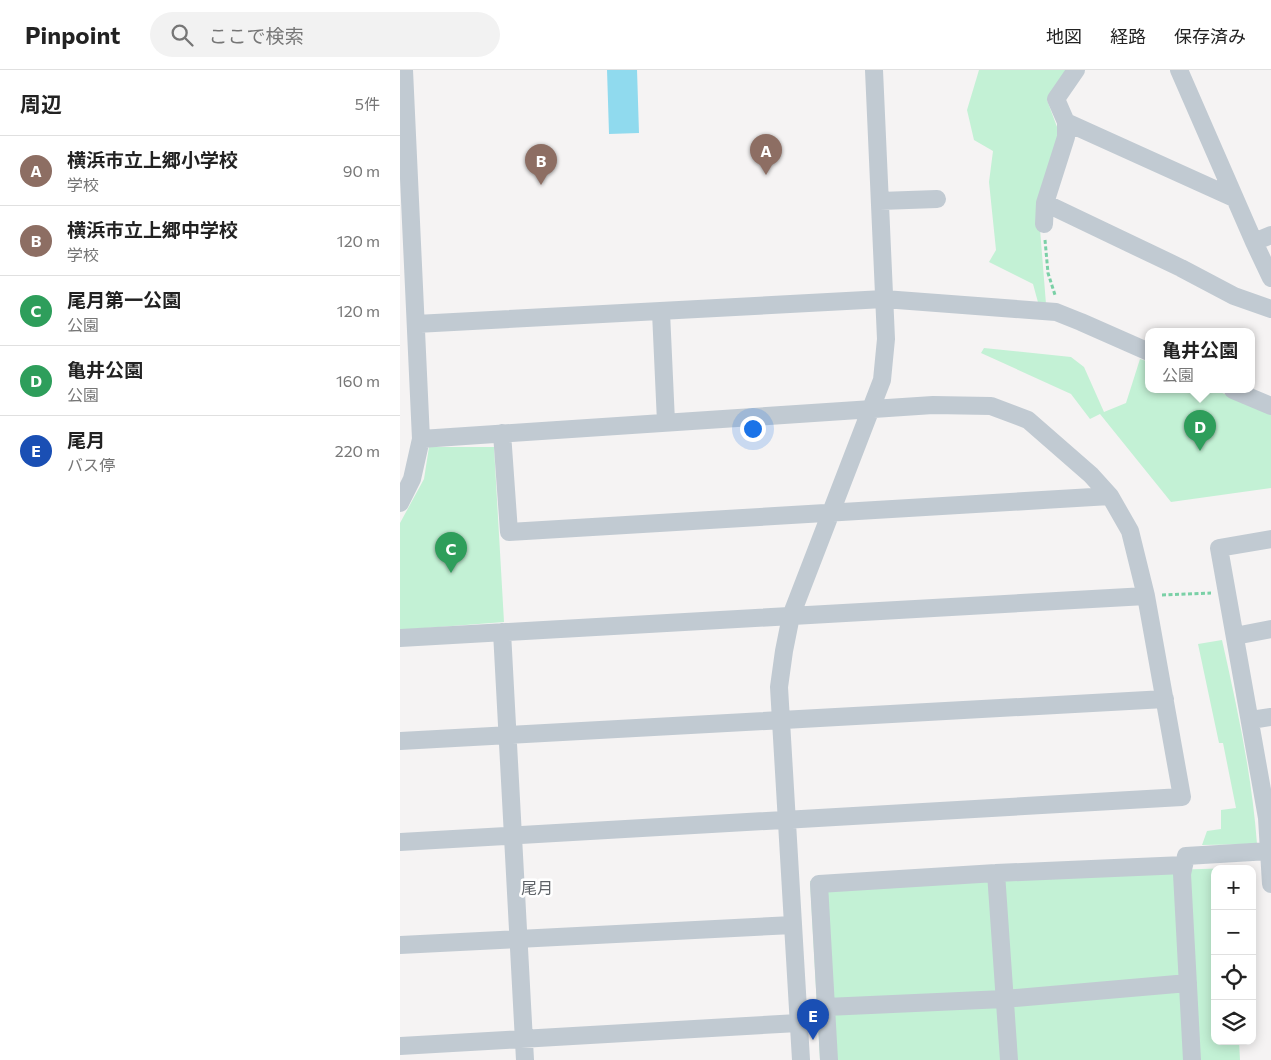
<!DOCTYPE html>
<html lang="ja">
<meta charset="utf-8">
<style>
body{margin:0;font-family:Commissioner,"Noto Sans JP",sans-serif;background:#f2f2f2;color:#222}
.controls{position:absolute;right:15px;bottom:15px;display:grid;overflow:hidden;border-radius:10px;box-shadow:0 2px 12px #0003}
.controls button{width:45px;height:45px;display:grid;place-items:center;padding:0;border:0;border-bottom:1px solid #e0e0e0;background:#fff;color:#222;font:25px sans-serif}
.you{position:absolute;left:352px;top:358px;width:18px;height:18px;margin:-12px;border:4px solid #fff;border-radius:50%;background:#1a73e8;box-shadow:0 0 0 8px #1a73e833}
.badge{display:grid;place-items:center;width:32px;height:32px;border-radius:50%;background:#0f766e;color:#fff;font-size:16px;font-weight:700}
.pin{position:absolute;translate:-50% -41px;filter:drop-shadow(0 1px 2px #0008)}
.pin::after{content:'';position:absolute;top:26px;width:18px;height:15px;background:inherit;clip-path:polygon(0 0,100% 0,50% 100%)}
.popup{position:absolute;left:745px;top:258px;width:110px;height:65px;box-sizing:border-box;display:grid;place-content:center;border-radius:10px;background:#fff;filter:drop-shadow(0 1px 4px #0005);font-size:16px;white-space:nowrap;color:#767676}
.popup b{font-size:19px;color:#222}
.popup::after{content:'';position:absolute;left:50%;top:100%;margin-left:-10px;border:10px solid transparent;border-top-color:#fff}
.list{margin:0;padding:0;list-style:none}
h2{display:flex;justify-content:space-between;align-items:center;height:65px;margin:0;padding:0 20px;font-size:21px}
h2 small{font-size:16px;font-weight:400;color:#767676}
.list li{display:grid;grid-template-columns:32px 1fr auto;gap:15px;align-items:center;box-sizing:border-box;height:70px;padding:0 20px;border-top:1px solid #e0e0e0}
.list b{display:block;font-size:19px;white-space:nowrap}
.list p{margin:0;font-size:16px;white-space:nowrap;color:#767676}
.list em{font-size:16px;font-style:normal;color:#767676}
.icon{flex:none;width:28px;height:28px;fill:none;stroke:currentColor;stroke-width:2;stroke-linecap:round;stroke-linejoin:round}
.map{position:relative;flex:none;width:871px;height:990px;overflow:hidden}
header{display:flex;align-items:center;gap:30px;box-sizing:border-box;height:70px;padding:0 25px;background:#fff;border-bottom:1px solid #e0e0e0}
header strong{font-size:24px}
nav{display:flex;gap:28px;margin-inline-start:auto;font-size:18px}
.search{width:350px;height:45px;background:#f2f2f2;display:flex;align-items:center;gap:12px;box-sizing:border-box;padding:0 18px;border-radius:28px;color:#767676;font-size:19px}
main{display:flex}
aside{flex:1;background:#fff}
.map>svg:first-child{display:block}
</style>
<header>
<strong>Pinpoint</strong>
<div class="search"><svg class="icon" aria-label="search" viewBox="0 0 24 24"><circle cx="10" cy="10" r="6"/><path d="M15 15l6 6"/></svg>ここで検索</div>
<nav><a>地図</a><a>経路</a><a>保存済み</a></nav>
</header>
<main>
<aside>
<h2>周辺<small>5件</small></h2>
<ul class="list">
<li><span class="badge" style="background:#8d6e63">A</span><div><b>横浜市立上郷小学校</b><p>学校</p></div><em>90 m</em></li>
<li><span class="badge" style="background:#8d6e63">B</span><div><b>横浜市立上郷中学校</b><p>学校</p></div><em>120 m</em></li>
<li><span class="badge" style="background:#2e9e5b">C</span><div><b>尾月第一公園</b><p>公園</p></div><em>120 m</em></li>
<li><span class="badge" style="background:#2e9e5b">D</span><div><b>亀井公園</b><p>公園</p></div><em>160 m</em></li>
<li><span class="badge" style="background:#1a4fb4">E</span><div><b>尾月</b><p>バス停</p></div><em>220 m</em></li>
</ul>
</aside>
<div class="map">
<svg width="871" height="990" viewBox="0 0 871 990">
<rect width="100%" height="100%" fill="#f5f3f3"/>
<!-- green -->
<path fill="#c3f1d5" d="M579,0h88l-20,30 13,35 -22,69 8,100 -7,2 -6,-22 -44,-22 7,-12 -7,-68 4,-31 -19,-11 -7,-30z
M584,278l87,9 13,10 20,45 22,-9 14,-44 9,3v28h66l56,23v75l-100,14 -71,-88 -10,5 -19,-25 -90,-41z
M29,377h65l10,175 -104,8v-107l24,-44z
M822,570c15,67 30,135 35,204l-55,1 5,-14 14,-2v-19l15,-2 -13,-65h-4l-21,-99z
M834,798l-19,1v172h24l1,19h-420l-10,-179z"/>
<!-- water -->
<path fill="#90daee" d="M207,0h30l2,63 -30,1z"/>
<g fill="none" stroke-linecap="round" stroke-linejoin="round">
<!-- path -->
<path stroke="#7ad0a6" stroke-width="3" stroke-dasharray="4 2.5" stroke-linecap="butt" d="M645,170l3,33 7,22
M762,525l49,-2"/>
<!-- minor -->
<path stroke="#c1cad2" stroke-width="18" d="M779,0l75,172 17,36
M666,52l168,76
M480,131l57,-2
M645,133l136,65 53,28 37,13
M644,154l1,-21 21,-66v-15l-10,-23 20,-29
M854,172l17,-7
M261,242l5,110
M16,254l468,-25 172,13 25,10 68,30
M833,320l38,16
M102,363l7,99 601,-36
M0,433l12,-24 9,-40 -17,-369
M871,469l-52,9 48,270 4,66
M102,562l23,428
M835,566l36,-7
M0,568l746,-42
M851,650l20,-3
M0,671l765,-42
M0,772l782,-45 -36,-201 -16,-65 -20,-35 -19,-21 -63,-55 -37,-14 -58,-1 -512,34
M596,803l13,187
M0,875l393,-20
M426,937l178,-8 184,-16
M0,976l398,-23
M401,990l-22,-373 5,-36 7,-35 91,-236 4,-41 -12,-269
M429,990l-10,-176 177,-11 188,-8
M792,990l-10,-186 4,-18 83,-5"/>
</g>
<g text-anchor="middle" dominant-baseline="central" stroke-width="5" stroke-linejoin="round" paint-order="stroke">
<!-- neighbourhood labels -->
<g font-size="16" fill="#5f6368" stroke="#fff">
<text x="137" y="817">尾月</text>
</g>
</g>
</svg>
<div class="controls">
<button>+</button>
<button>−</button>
<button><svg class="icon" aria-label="locate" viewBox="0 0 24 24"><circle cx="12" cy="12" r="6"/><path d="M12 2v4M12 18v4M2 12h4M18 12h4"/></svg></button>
<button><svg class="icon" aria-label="layers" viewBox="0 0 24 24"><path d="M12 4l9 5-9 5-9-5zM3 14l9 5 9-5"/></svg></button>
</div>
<div class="you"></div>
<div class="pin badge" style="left:366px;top:105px;background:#8d6e63">A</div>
<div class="pin badge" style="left:141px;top:115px;background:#8d6e63">B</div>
<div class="pin badge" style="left:51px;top:503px;background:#2e9e5b">C</div>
<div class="pin badge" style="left:800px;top:381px;background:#2e9e5b">D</div>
<div class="popup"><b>亀井公園</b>公園</div>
<div class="pin badge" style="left:413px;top:970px;background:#1a4fb4">E</div>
</div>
</main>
